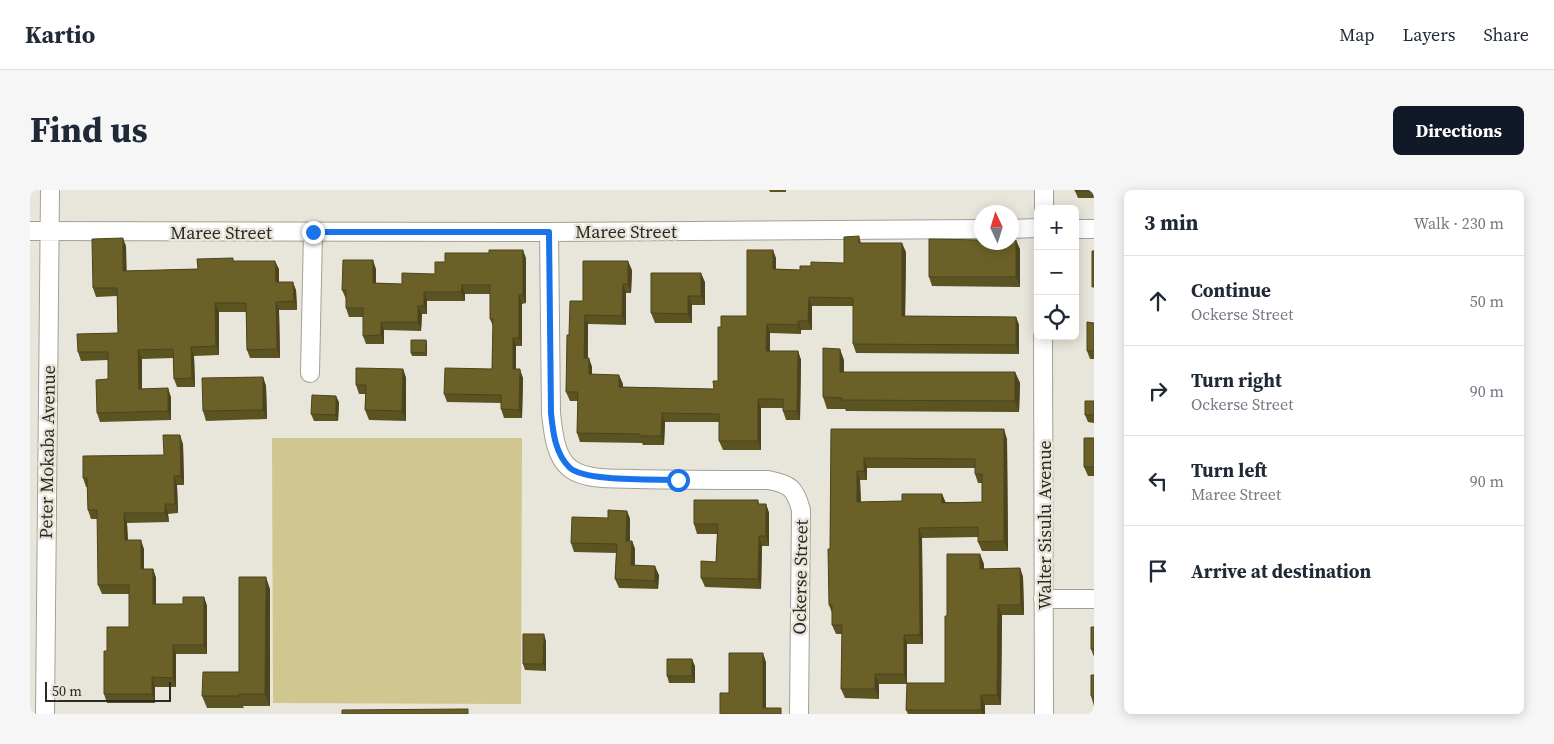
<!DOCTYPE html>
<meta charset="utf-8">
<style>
body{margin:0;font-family:"Source Serif 4",serif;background:#f6f6f7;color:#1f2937}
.controls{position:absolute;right:15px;top:15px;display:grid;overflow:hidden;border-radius:8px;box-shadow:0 2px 12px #0003}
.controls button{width:45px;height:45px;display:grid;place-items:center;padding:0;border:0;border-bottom:1px solid #e0e1e3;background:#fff;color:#1f2937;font:25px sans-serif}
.compass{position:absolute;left:944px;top:15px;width:45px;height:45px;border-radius:50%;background:#fff;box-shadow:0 2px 12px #0003;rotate:356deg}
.scale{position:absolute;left:15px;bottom:12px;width:126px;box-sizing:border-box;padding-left:5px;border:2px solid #2a2925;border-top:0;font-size:14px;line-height:18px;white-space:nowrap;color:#2a2925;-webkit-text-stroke:4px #e8e6da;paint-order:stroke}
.stop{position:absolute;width:15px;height:15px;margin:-11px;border:4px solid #1a73e8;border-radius:50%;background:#fff}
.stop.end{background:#1a73e8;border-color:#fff;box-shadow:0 1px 5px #0008}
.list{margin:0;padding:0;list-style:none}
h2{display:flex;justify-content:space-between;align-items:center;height:65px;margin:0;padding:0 20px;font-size:21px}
h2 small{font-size:16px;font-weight:400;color:#747a83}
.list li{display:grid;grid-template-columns:32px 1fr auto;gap:15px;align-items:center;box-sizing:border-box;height:90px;padding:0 20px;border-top:1px solid #e0e1e3}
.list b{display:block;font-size:19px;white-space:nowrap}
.list p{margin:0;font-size:16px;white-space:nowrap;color:#747a83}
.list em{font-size:16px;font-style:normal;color:#747a83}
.icon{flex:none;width:28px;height:28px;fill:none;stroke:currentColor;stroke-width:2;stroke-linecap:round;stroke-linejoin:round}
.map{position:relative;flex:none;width:1064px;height:524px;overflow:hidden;border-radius:8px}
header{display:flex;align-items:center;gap:30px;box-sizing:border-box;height:70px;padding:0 25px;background:#fff;border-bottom:1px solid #e0e1e3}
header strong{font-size:24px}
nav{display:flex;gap:28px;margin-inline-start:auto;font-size:18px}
.intro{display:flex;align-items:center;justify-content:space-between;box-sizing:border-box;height:120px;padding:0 30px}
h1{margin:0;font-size:35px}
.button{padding:12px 22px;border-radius:8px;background:#111827;color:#fff;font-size:18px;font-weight:700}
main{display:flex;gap:30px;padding:0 30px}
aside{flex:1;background:#fff;border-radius:8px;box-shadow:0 2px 12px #0003}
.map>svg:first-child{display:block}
</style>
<header>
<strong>Kartio</strong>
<nav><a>Map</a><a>Layers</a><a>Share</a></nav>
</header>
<div class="intro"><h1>Find us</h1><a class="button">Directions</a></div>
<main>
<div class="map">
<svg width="1064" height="524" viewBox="0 0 1064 524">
<rect width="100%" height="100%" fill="#e8e6da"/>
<!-- green -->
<path fill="#cfc690" d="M242,248h250l-1,266 -248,-1z"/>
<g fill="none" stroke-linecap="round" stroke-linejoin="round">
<defs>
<path id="street" d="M1014,19v-19
M982,39l26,-1
M1045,39h19
M0,41l519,1 433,-3
M519,42l2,181c2,18 4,45 20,56 16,12 48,9 67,10 43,1 86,1 130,1 22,4 27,8 33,30l-2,204
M1013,146l1,378
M280,183l3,-141
M1013,409h51
M15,524l5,-524"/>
</defs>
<!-- street casing -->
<use href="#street" stroke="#a2a095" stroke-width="20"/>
<!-- street -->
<use href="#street" stroke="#fff" stroke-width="18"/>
</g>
<!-- wall -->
<path fill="#5c5322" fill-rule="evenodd" d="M739,0h17v2h-16z
M1064,0v8h-16l-3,-7z
M829,46l2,7 45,9 -1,64 111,1 3,8v29l-163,-1 -3,-9v-38h-41v24h-11v4l-31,-1v18h28l3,9 -1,60h-14l-3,-9v-3h-22v42h-38l-4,-9v-19h-54l-1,23h-21l-1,-2 -62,-1 -3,-9 1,-32h-8l-4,-9 3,-57 14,-34 49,-31 -1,23h-5v32l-38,-1v34l4,9v7l31,10v3l91,2 4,-8 3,-54 26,-11 29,-58v11l24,1 11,-4 33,-3z
M96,56v25l72,-2 36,-8 45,8v13l17,8 1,20h-18l1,48h-30l-3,-8 -1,-38h-27v43l-25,1 1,31h-18l-3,-8 -1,-21 -31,1v30l29,8v23l-71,2 -3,-9 11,-34v-19l-27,1 -3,-9 40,-19 -1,-37 -21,1 -3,-9z
M990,59v38l-88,-1 -3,-9z
M496,68v45l-4,1v42h-6v23l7,9 -1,40h-18l-3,-9v-6l-54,-1 -3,-8 48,-25 1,-43 -3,-7v-25h-25v7h-38v13h-5l-1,17 -37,-1v14h-18l-3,-8v-19h-14l-3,-9v-9l-4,-9 34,-21v14l26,1 33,-10 10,-12z
M675,92v23h-13v18h-37l-4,-10z
M1064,133v36h-4l-3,-8z
M396,150l1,3v13h-15l-1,-3z
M814,170v12h171l5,11 -1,29 -173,-1 -1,-2h-18l-4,-12z
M373,179l3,9v43l-37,-1 -4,-10v-16h-6l-3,-9z
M233,187l3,9 1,33 -61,2 -3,-10z
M1064,211v22l-6,-1 -3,-7z
M309,212l-1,19h-24l-3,-7z
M801,239l176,10 1,112h-26l-4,-9v-5l-56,1 1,106h-16v39h38l2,-67 37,-52v5l36,-1 3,9 1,38h-22l-1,90h-16v9h-77l-2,-4 1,-26h-28v15l-34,-1 -4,-9 1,-55h-6l-4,-9v-12l-3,-8 1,-56zM837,278h108v6l3,9h4v19h-37l-3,-8 -40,7 -41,1 -1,-22h7z
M1064,248v38h-6l-4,-9z
M153,254l1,41h-7l1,28 -10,1 1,8 -42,1 1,17 16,9v20h9l3,9v26h27l21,-7 3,9v48h-31v33h-21v16h-48l-3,-9 3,-43 22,-24v-33h-27l-4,-9v-66h-7l-3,-9 -1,-23h-1l-3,-9 81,-23z
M728,310l1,4h7l3,9v33h-7l-1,43 -56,-2 -4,-9 15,-16 1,-28h-20l-3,-10z
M597,321l3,8v22h2l3,8v16l24,10 -1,14 -39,-1 -4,-9 1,-26 -42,-1 -3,-9 37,-25z
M240,399v117h-27l1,2h-37l-5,-12 37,-24z
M1064,437v30l-3,-8z
M516,451v30l-21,-1 -2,-6z
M665,476v17h-26l-2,-7z
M1064,485v31l-3,-10z"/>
<!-- shaded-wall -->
<path fill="#4b441c" d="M93,48l3,8 1,33 -4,-8z
M986,50l4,9v38l-4,-10z
M872,53l4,9 -1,73 -3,-9z
M493,60l3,8v45l-3,-8z
M743,60l3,8v20l-3,-9z
M343,70l3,9v23l-3,-9z
M245,71l4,8v22l-3,-9z
M598,71l4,9 -1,23 -3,-9z
M671,83l4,9v23l-4,-9z
M263,92l3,8 1,20 -3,-9z
M593,94l3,9v32l-4,-9z
M432,95l3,9v7l-4,-9z
M394,102l3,9v13l-3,-8z
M489,105l3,9v42l-3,-8z
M658,106l4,9v18l-4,-9z
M779,107l3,9v24l-4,-9z
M246,112l3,8 1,48 -3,-9z
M185,113l4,9v43l-3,-9z
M388,116l4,8 -1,17 -3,-9z
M555,125l3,9 -1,43 -3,-9z
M986,127l3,8v29l-3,-9z
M768,131l3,9v4l-3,-9z
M351,132l3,8v14l-3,-9z
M737,134l3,9v27l-4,-9z
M483,148l3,8v32l-3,-9z
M396,150l1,3v13l-1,-4z
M161,157l3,9 1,31 -3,-9z
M810,159l4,11v23l-4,-11z
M108,160l4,9v38l-3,-8z
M768,161l3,9 -1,60 -3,-9z
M559,168l3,9v16l-3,-9z
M373,179l3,9v43l-4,-10z
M490,179l3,9 -1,40 -3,-8z
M985,182l5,11 -1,29 -4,-11z
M589,185l4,9 -1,12 -3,-9z
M233,187l3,9 1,33 -4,-9z
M138,198l3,9v23l-3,-9z
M306,206l3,6 -1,19 -2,-6z
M728,209l3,9v42l-3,-9z
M632,223l3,9 -1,23 -3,-9z
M974,239l3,10 1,112 -4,-10z
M150,245l3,9 1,41 -3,-9z
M834,268l3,10v12l-3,-9z
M827,281l3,9 1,31 -4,-9z
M144,286l3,9 1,28 -3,-9z
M912,304l4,9h-4z
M135,314l3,10 1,8 -4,-9z
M736,314l3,9v33l-3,-10z
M597,321l3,8 -1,30 -3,-8z
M94,323l3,10 1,26 -3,-9z
M889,338l3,10 1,106 -3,-9z
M729,346l3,10 -1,43 -3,-10z
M111,350l3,9v29l-3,-9z
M602,351l3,8 -1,25 -3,-9z
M950,364l4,10v14l-4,-9z
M625,376l4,9 -1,14 -3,-8z
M990,378l3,9 1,38 -3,-10z
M123,379l3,9v35l-3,-9z
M236,387l4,12v117l-5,-12z
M174,407l3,9v48l-3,-9z
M968,415l4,10 -1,90 -4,-10z
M514,444l2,7v30l-3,-7z
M874,445l3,9v40l-3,-10z
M143,455l3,9v33l-3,-9z
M733,463l3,9v52l-3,-6z
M662,469l3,7v17l-3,-7z
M845,484l4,10v15l-4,-10z
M122,487l3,10v16l-3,-9z
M951,505l4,10v9h-3l-1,-4z"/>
<!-- building -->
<path fill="#6b6128" stroke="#4b441c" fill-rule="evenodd" d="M1045,0h19v1h-19z
M829,46v7h43v73l114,1v28l-163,-1v-46l-44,-1 -1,24h-10v4l-31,-1 -1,27h32l-1,60h-14v-12h-25v42h-39v-27l-57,-1 -1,23h-21v-2l-63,-1 1,-41h-12l1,-57h2l1,-34h13v-40h45v23h-5l-1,32 -37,-1 -1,43h5v16l30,1v12l95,2 -1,-8h5v-54h3v-11h26v-66h26v19l27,1v-4h11v-4l33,1v-26z
M93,48v33l75,-2 -1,-10 36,-1v3h42l1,21h17l1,19 -18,1 1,47 -30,1 -1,-47h-31l1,43 -25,1 1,31 -18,1 -1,-30 -35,1 1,39 29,-1v23l-71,2 -1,-33 12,-1v-27h-30l-1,-18 41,-1 -1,-45h-24l-1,-49z
M899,49l53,1v2h30v-2h4v37h-87z
M459,60h34v45h-4v43h-6v31h7l-1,41 -18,-1v-14l-57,-1 1,-26 47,1 1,-50h-3v-34h-28l-1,7h-37v14h-6v16h-37v13l-18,1v-28h-17v-18h-4l1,-30h30v23l29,1v-11l33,1v-12h10v-9h44z
M1062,61h2v36h-2z
M621,83h50v23h-13v18l-37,-1z
M1057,132l7,1v28h-7z
M381,150h15v12l-15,1z
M793,158l17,1v23h175v29l-173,-1v-2l-19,-1z
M326,178l47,1 -1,42 -37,-1 1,-25h-10z
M233,187v33l-60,1 -1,-33z
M282,205l24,1v19l-25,-1z
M1055,211h9v14h-9z
M801,239h173v112l-26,1v-15l-59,1 1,107h-16v39h-29v15h-34l1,-64h-10v-20h-3l-1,-56h2zM834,268l111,1v15h7v28l-40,1v-9h-40v7l-45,1v-31h7z
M133,245h17l1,41h-7l1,28h-10v9h-41l1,27h16v29h12v35h30v-7h21v48h-31v33l-21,-1v17h-48v-43h3v-24h22v-42h-31l-1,-75h-9l-1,-32h-4v-22l81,-1z
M1054,248h10v29h-10z
M664,310h64v4h8v32h-7l-1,43 -57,-1v-17l15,1 2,-38h-24z
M578,320l19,1 -1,30h6l-1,24 24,1v15l-40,-2 2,-35 -46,-1 1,-26 36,1z
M917,364h33v15l40,-1 1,37h-23l-1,90h-16v15h-75l1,-27h38v-67h2z
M209,387h27l-1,117h-26v2h-37l1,-24h36z
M1061,437h3v22h-3z
M493,444h21l-1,30h-20z
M699,463h34v55h18v6h-61v-21h9z
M637,469h25v17h-25z
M1061,485h3v21h-3z
M438,519v5h-126v-4z"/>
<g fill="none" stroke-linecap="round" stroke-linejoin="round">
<!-- route -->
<path stroke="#1a73e8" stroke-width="6" d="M283,42h236l2,181c2,19 4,40 18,54 14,15 87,12 109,13"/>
</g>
<g text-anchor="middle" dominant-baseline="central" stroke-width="5" stroke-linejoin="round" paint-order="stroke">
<!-- street labels -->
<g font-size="18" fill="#2a2925" stroke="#e8e6da">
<text x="596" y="41">Maree Street</text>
<text x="191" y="42">Maree Street</text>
<text transform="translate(17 262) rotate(-89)">Peter Mokaba Avenue</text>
<text transform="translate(1014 335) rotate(-90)">Walter Sisulu Avenue</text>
<text transform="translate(770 387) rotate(-89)">Ockerse Street</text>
</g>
</g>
</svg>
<div class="controls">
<button>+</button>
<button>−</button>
<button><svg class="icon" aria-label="locate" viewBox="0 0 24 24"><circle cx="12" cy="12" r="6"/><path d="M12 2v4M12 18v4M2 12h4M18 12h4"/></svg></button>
</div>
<svg class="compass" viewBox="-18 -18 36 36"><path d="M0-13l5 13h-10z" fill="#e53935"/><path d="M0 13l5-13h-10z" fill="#747a83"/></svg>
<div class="scale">50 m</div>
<div class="stop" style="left:648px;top:290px"></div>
<div class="stop end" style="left:283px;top:42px"></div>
</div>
<aside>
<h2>3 min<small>Walk · 230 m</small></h2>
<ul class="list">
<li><svg class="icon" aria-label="ahead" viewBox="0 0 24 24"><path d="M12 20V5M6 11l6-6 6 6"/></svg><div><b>Continue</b><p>Ockerse Street</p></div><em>50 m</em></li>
<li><svg class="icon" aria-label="right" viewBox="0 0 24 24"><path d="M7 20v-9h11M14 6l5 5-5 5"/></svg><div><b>Turn right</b><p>Ockerse Street</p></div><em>90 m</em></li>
<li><svg class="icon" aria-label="left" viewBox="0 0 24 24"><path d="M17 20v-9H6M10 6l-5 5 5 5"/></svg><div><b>Turn left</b><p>Maree Street</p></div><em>90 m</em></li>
<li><svg class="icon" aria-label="arrive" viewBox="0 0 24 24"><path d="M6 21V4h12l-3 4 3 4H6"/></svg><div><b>Arrive at destination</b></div></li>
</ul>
</aside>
</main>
